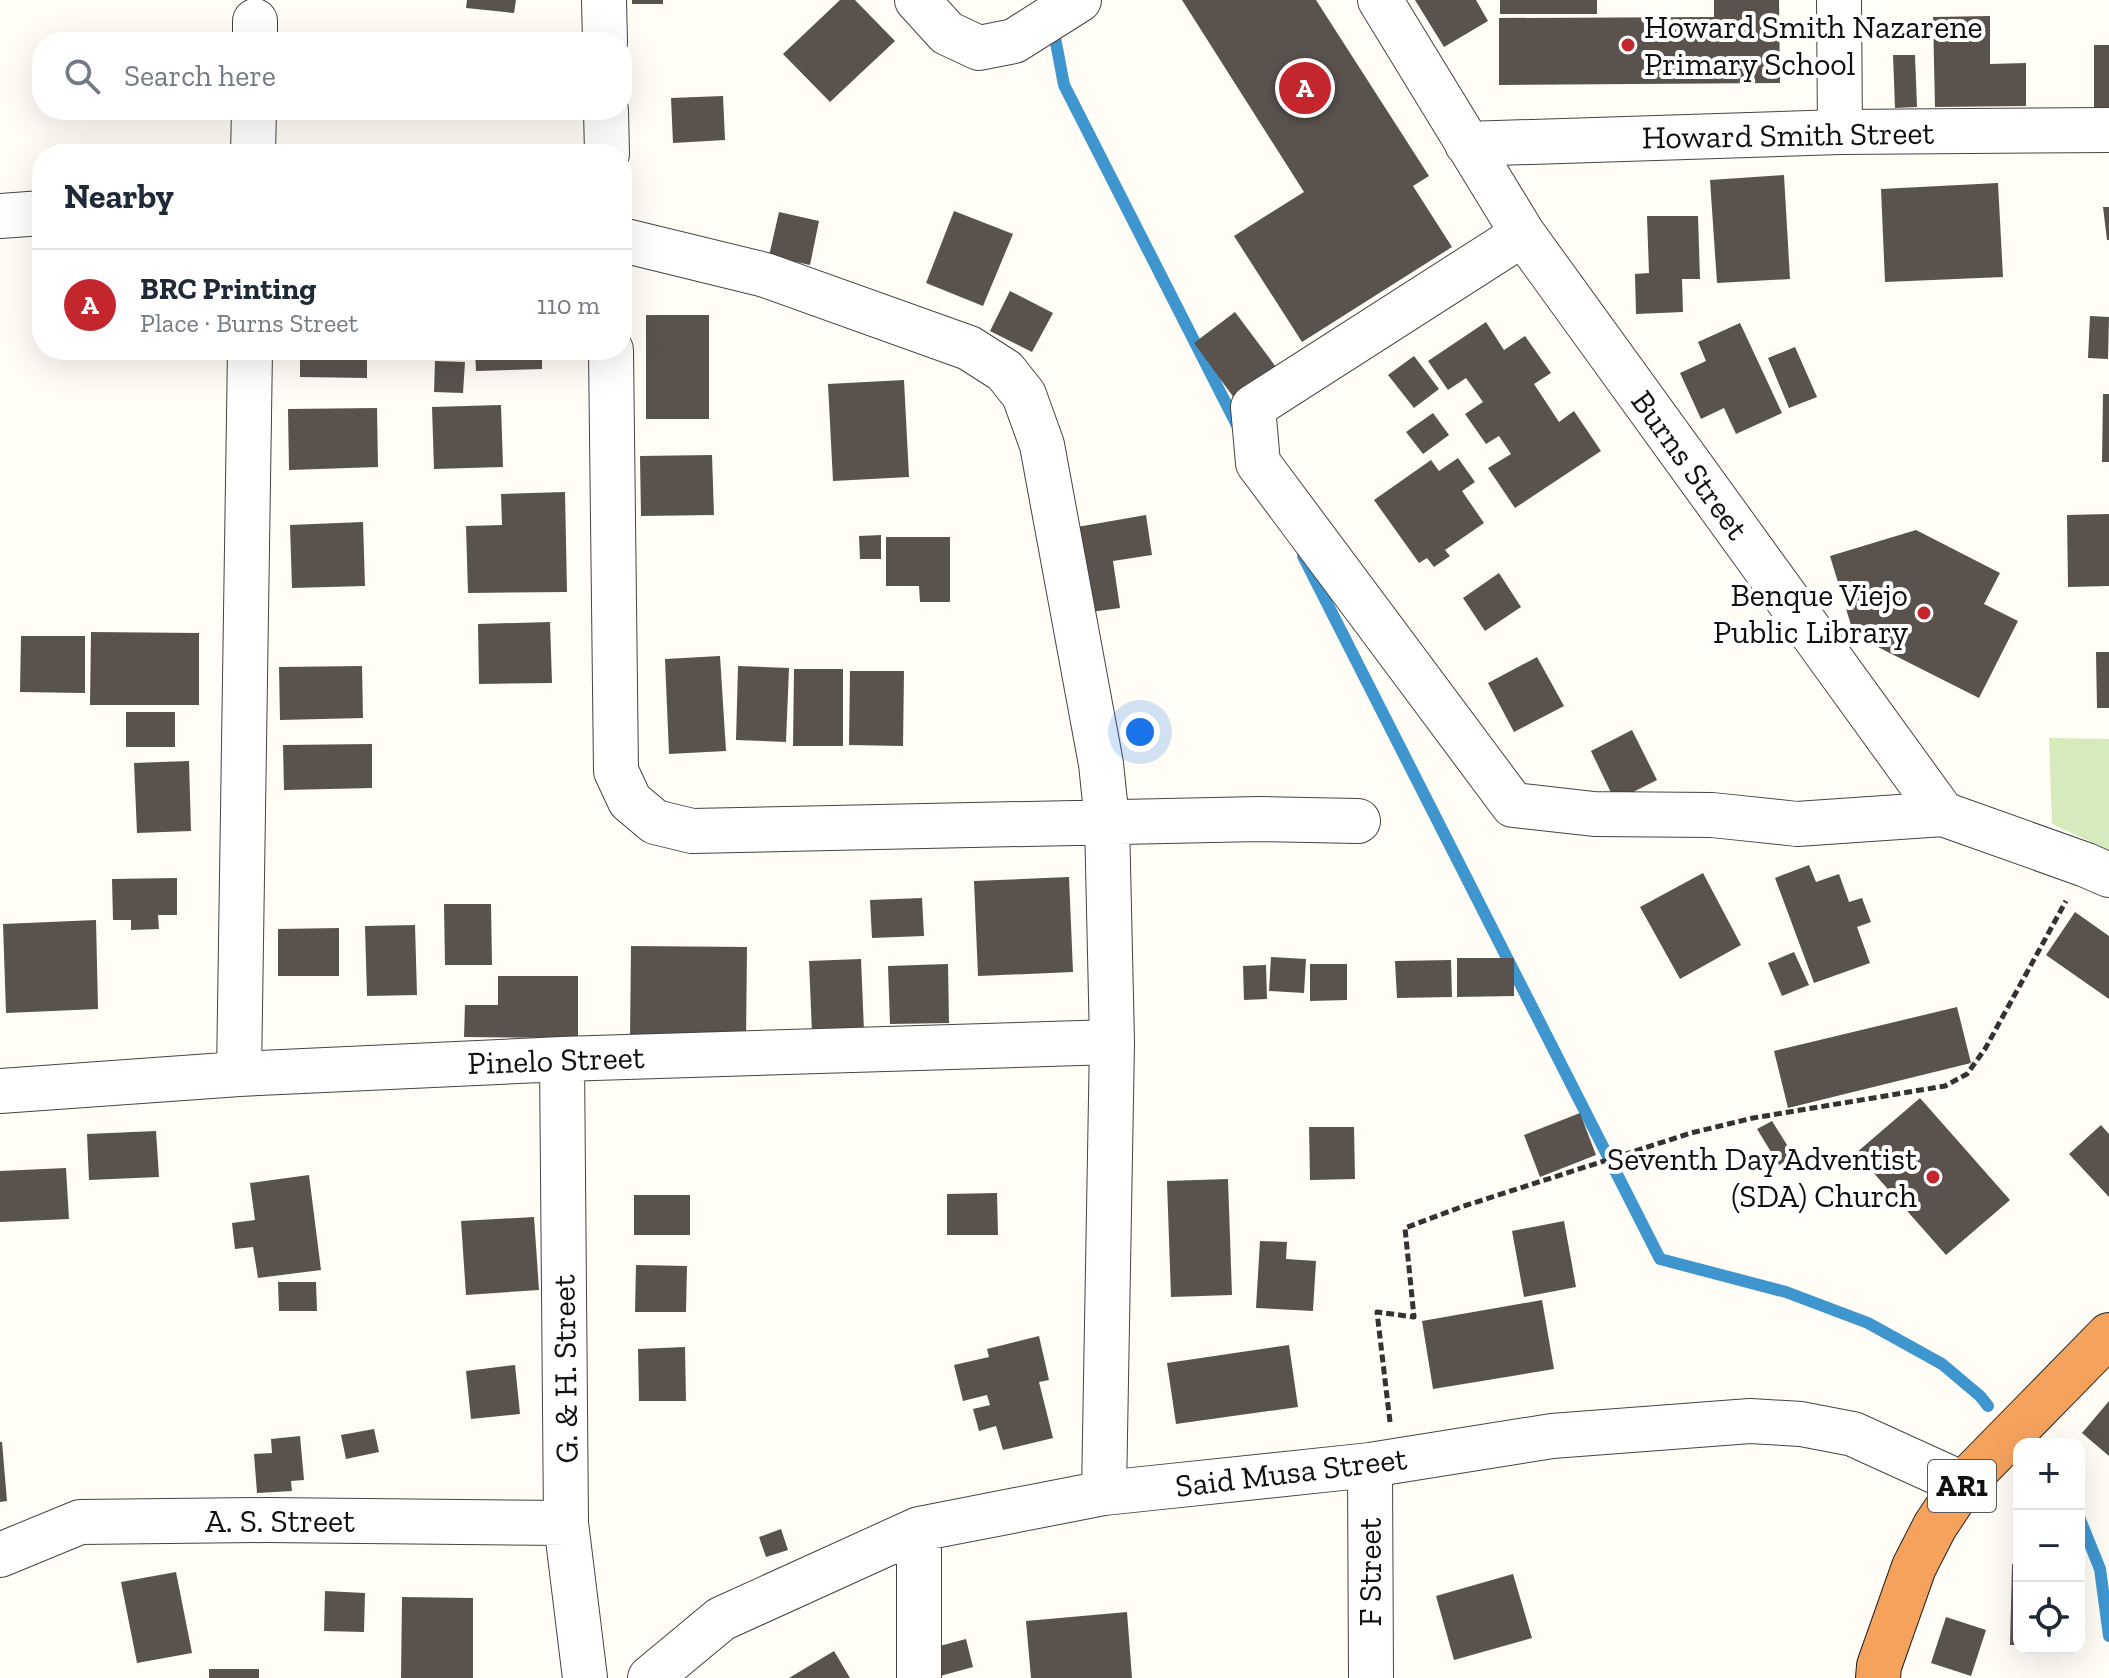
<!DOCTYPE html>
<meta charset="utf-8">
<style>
body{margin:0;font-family:"Zilla Slab",serif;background:#f6f6f7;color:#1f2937}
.controls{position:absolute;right:24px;bottom:24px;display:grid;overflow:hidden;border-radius:16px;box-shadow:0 8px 32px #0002}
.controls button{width:72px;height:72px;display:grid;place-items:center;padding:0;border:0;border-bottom:2px solid #e0e1e3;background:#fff;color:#1f2937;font:40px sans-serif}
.you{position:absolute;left:1140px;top:732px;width:28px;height:28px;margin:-20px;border:6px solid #fff;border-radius:50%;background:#1a73e8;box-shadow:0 0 0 12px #1a73e833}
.badge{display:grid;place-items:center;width:52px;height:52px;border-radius:50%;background:#c4262e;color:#fff;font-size:26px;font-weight:700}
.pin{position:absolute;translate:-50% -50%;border:4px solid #fff;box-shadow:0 2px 8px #0006}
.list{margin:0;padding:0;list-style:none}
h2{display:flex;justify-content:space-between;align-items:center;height:104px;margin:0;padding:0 32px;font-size:34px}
h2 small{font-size:26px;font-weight:400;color:#747a83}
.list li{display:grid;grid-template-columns:52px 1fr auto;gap:24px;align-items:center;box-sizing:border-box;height:112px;padding:0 32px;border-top:2px solid #e0e1e3}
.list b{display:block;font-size:30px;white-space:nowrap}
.list p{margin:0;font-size:26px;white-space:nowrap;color:#747a83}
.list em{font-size:26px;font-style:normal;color:#747a83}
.icon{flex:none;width:44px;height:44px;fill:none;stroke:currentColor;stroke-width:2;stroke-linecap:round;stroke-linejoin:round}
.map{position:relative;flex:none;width:2109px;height:1678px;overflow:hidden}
.search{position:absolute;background:#fff;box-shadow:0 8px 32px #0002;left:32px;top:32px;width:600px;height:88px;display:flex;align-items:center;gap:20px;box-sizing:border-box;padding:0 28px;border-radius:32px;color:#747a83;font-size:30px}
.panel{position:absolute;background:#fff;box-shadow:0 8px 32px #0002;left:32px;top:144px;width:600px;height:216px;border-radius:32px}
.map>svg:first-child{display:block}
</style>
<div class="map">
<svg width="2109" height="1678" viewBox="0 0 2109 1678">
<rect width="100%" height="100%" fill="#fffdf5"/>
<!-- green -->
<path fill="#d5ebbd" d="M2049,738l60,1v111l-57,-26z"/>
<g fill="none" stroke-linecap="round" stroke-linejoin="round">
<!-- stream -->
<path stroke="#3f96cf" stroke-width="12" d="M1053,27l11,58 175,344
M1303,556l357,703 126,33 82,31 74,41 38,32 8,10
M2079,1517l21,52 9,67"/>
</g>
<!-- building -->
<path fill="#5a524d" d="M467,0h49l-2,13 -48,-5z
M632,0h31v4h-31z
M840,0h15l40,41 -65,61 -47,-48z
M1182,0h134l113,176 -16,10 39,61 -150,95 -68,-106 70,-44z
M1415,0h61l12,21 -44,26z
M1500,0h97v14h-97z
M1714,0h65l1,83 -281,2v-67l215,-1z
M1990,16v48l36,-1v43l-91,1 -2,-90z
M2094,45h15v64h-15z
M1893,55h22l2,52 -22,1z
M723,96l2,44 -52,3 -2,-45z
M1784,175l6,104 -73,4 -7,-103z
M1998,183l5,94 -118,5 -4,-93z
M2103,207h6v33h-2z
M954,211l59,23 -30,72 -57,-23z
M779,212l40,9 -9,44 -41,-9z
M1647,216h51l2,63h-18l1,33 -47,2 -1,-40 14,-1z
M1010,291l43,22 -21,39 -42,-21z
M1235,312l44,59 -42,31 -43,-59z
M646,315h63v104h-63z
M2090,316l19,1 -1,42 -20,-1z
M1486,322l18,28 21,-14 26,37 -17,11 25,38 15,-11 27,40 -86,57 -27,-40 23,-14 -12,-18 -13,8 -21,-30 18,-12 -17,-24 -18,12 -20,-29z
M1740,323l42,90 -46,21 -12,-26 -23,11 -21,-46 26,-12 -8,-19z
M1795,347l22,50 -28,11 -21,-50z
M300,350h67v28l-67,-1z
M475,350h67v19l-66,2z
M1414,356l25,33 -25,19 -26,-33z
M435,361l30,1 -2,31 -29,-1z
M904,380l5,97 -76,4 -5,-97z
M2103,394h6v68h-7z
M501,405l2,62 -69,2 -2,-62z
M377,408l1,59 -89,3 -1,-61z
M1433,413l16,22 -26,19 -17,-22z
M712,455l2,60 -73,1 -1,-60z
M1458,458l17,24 -13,9 22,32 -39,27 5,6 -16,11 -7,-9 -8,5 -45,-63 57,-40 8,11z
M565,492l2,100 -99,1 -2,-67 36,-1 -1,-31z
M2109,514v72l-41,1 -1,-72z
M1146,515l6,40 -39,6 7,47 -29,4 -14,-85z
M363,522l2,64 -73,2 -2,-63z
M1916,530l84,43 -16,31 34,17 -39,77 -125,-63 -24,-79z
M881,535v24h-21l-1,-23z
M886,537h64v65h-30l-1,-16h-33z
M1499,573l22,34 -36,24 -22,-33z
M550,622l2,61 -73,1 -1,-60z
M91,632l108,1v72h-109z
M21,636h64v57l-65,-1z
M2096,652h13v56h-12z
M720,656l6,95 -57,3 -4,-95z
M1537,657l27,49 -50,26 -26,-49z
M362,666l1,52 -83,2 -1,-53z
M738,666l51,2 -3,74 -50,-2z
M794,669h49v77h-50z
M850,671h54l-1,75 -54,-1z
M126,712h49v35h-49z
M1632,730l25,50 -42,21 -24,-50z
M372,744v44l-88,2 -1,-45z
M189,761l2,70 -54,2 -3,-70z
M1809,865l7,17 23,-8 10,28 13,-4 9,24 -14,5 13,36 -56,20 -39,-105z
M1703,873l38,72 -61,34 -40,-72z
M1069,877l4,95 -95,4 -4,-95z
M177,878v37h-19l1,14 -28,1v-10h-18l-1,-41z
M922,898l2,38 -52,2 -2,-38z
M444,904h47l1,61h-47z
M2075,912l34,24v63l-63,-44z
M96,920l2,89 -92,4 -3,-89z
M415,925l2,70 -50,1 -2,-70z
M339,928v48h-61v-47z
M631,946l116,1 -1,94 -116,-2z
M1794,952l15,33 -27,11 -14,-33z
M1271,957l35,2 -2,34 -35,-2z
M1457,958h57v38l-57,1z
M861,959l3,72 -52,2 -3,-72z
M1451,960l1,37 -55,1 -2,-37z
M948,964l1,59 -59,1 -2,-58z
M1310,964h37v36l-37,1z
M1266,965l1,34 -23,1 -1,-34z
M498,976h80v62l-114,-1 1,-32h33z
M1957,1007l14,56 -183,45 -14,-57z
M1920,1098l90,102 -64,55 -90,-102z
M1580,1113l16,42 -56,22 -16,-42z
M1772,1121l22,35 -15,9 -22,-36z
M2101,1125l8,9v63l-40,-43z
M1309,1127h45l1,52 -45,1z
M156,1131l3,46 -70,3 -2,-46z
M66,1168l3,51 -69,3v-51z
M309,1175l12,95 -63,8 -5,-31 -18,2 -3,-26 23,-3 -5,-37z
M1228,1179l4,116 -61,2 -4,-116z
M997,1193l1,42h-51v-41z
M634,1195h56v40h-56z
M534,1217l5,73 -73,5 -5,-74z
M1564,1221l12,66 -52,10 -12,-66z
M1260,1241l27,1 -1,17 30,2 -3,50 -57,-3z
M636,1265l51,1 -1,46h-51z
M278,1282h38l1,29h-38z
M1542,1300l12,69 -121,20 -11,-68z
M1039,1336l10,44 -10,2 14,56 -50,12 -7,-24 -17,5 -6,-22 17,-4 -3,-10 -24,6 -9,-36 35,-8 -2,-8z
M1289,1345l9,62 -122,17 -9,-61z
M685,1347l1,54h-47l-1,-52z
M515,1365l5,49 -49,5 -5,-48z
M2109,1401v55l-27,-23z
M374,1429l5,23 -33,7 -5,-24z
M300,1436l4,44 -13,1 1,10 -35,2 -3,-39 18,-1 -1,-14z
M0,1442h2l5,59 -7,1z
M781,1529l7,21 -22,7 -7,-20z
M2012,1564h7v81h-9z
M176,1572l16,81 -55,10 -16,-81z
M1513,1574l19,64 -78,22 -18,-64z
M325,1591l40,2 -1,39 -40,-1z
M402,1597l71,1v80h-72z
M1127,1612l5,66h-101l-5,-57z
M1946,1617l40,13 -15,46 -40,-13z
M966,1639l7,28 -33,9 -8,-28z
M834,1651l16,27h-61z
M209,1669h50v9h-50z"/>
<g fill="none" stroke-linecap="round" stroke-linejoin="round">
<defs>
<path id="minor" d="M604,0l1,42
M917,0l30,33 32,15 35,-7 65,-41
M1380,0l143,234 420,580 143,51 23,10
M1839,0l1,132
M255,42v-21
M606,110l1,44
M1467,144l373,-12 269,-2
M253,154l1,-44
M0,216l42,-3
M1523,234l-270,173 5,56 255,342 81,9 118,1 85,9 146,-10
M622,240l143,35 204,73 36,23 19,24 18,50 59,319 6,57 5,221 -8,451
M611,350l5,421 14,30 25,21 37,9 567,-12 99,2
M562,1059l4,464 19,155
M239,1074l11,-724
M0,1091l239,-17 323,-15 550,-17
M1370,1465l1,213
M0,1555l80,-33 186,-2 300,3
M650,1678l71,-59 198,-90 185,-36 266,-28 182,-29 198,-15 51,3 52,10 110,50
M919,1678v-149"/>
<path id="highway" d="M1878,1678l1,-12 35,-99 21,-41 28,-42 146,-149"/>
</defs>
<!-- minor casing -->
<use href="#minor" stroke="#444" stroke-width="46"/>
<!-- highway casing -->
<use href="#highway" stroke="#222" stroke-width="46"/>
<!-- path -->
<path stroke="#333" stroke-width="5" stroke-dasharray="8 4" stroke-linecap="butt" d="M1390,1422l-13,-110 37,5 -9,-89 56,-21 230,-74 62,-15 192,-32 22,-12 18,-25 81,-148"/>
<!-- minor -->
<use href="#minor" stroke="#fff" stroke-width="44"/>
<!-- highway -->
<use href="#highway" stroke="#f5a25d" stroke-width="44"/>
</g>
<!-- markers -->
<g fill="#c4262e" stroke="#fff" stroke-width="3">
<circle cx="1628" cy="45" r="8"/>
<circle cx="1924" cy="613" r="8"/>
<circle cx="1933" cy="1177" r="8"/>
</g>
<g text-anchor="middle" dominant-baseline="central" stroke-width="8" stroke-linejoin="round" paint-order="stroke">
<!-- shield labels -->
<rect fill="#fff" stroke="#585858" stroke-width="2" x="1928" y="1460" width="68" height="52" rx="6"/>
<g font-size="30" font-weight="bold" fill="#111">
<text x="1962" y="1486">AR1</text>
</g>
<!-- poi labels -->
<g font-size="32" fill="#111" stroke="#fff" text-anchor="end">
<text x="1644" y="27" text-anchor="start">Howard Smith Nazarene<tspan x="1644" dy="37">Primary School</tspan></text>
<text x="1908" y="595">Benque Viejo<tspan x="1908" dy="37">Public Library</tspan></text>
<text x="1917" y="1159">Seventh Day Adventist<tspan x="1917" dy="37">(SDA) Church</tspan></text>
</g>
<!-- street labels -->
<g font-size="32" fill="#111" stroke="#fff">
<text transform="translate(1788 135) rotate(-1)">Howard Smith Street</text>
<text transform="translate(1690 465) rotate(54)">Burns Street</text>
<text transform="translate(556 1060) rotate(-2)">Pinelo Street</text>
<text transform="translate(565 1369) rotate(-91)">G. &amp; H. Street</text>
<text transform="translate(1291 1472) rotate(-7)">Said Musa Street</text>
<text x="280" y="1521">A. S. Street</text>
<text transform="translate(1370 1572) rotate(-90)">F Street</text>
</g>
</g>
</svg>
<div class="controls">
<button>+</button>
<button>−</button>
<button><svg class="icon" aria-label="locate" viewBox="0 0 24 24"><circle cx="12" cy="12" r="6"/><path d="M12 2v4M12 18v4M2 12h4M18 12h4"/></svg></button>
</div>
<div class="you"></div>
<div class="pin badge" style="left:1305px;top:88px">A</div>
<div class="search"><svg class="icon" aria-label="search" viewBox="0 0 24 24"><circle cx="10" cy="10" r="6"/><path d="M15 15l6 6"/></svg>Search here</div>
<section class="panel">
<h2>Nearby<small></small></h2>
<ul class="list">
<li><span class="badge">A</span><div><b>BRC Printing</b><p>Place · Burns Street</p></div><em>110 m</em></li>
</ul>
</section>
</div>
